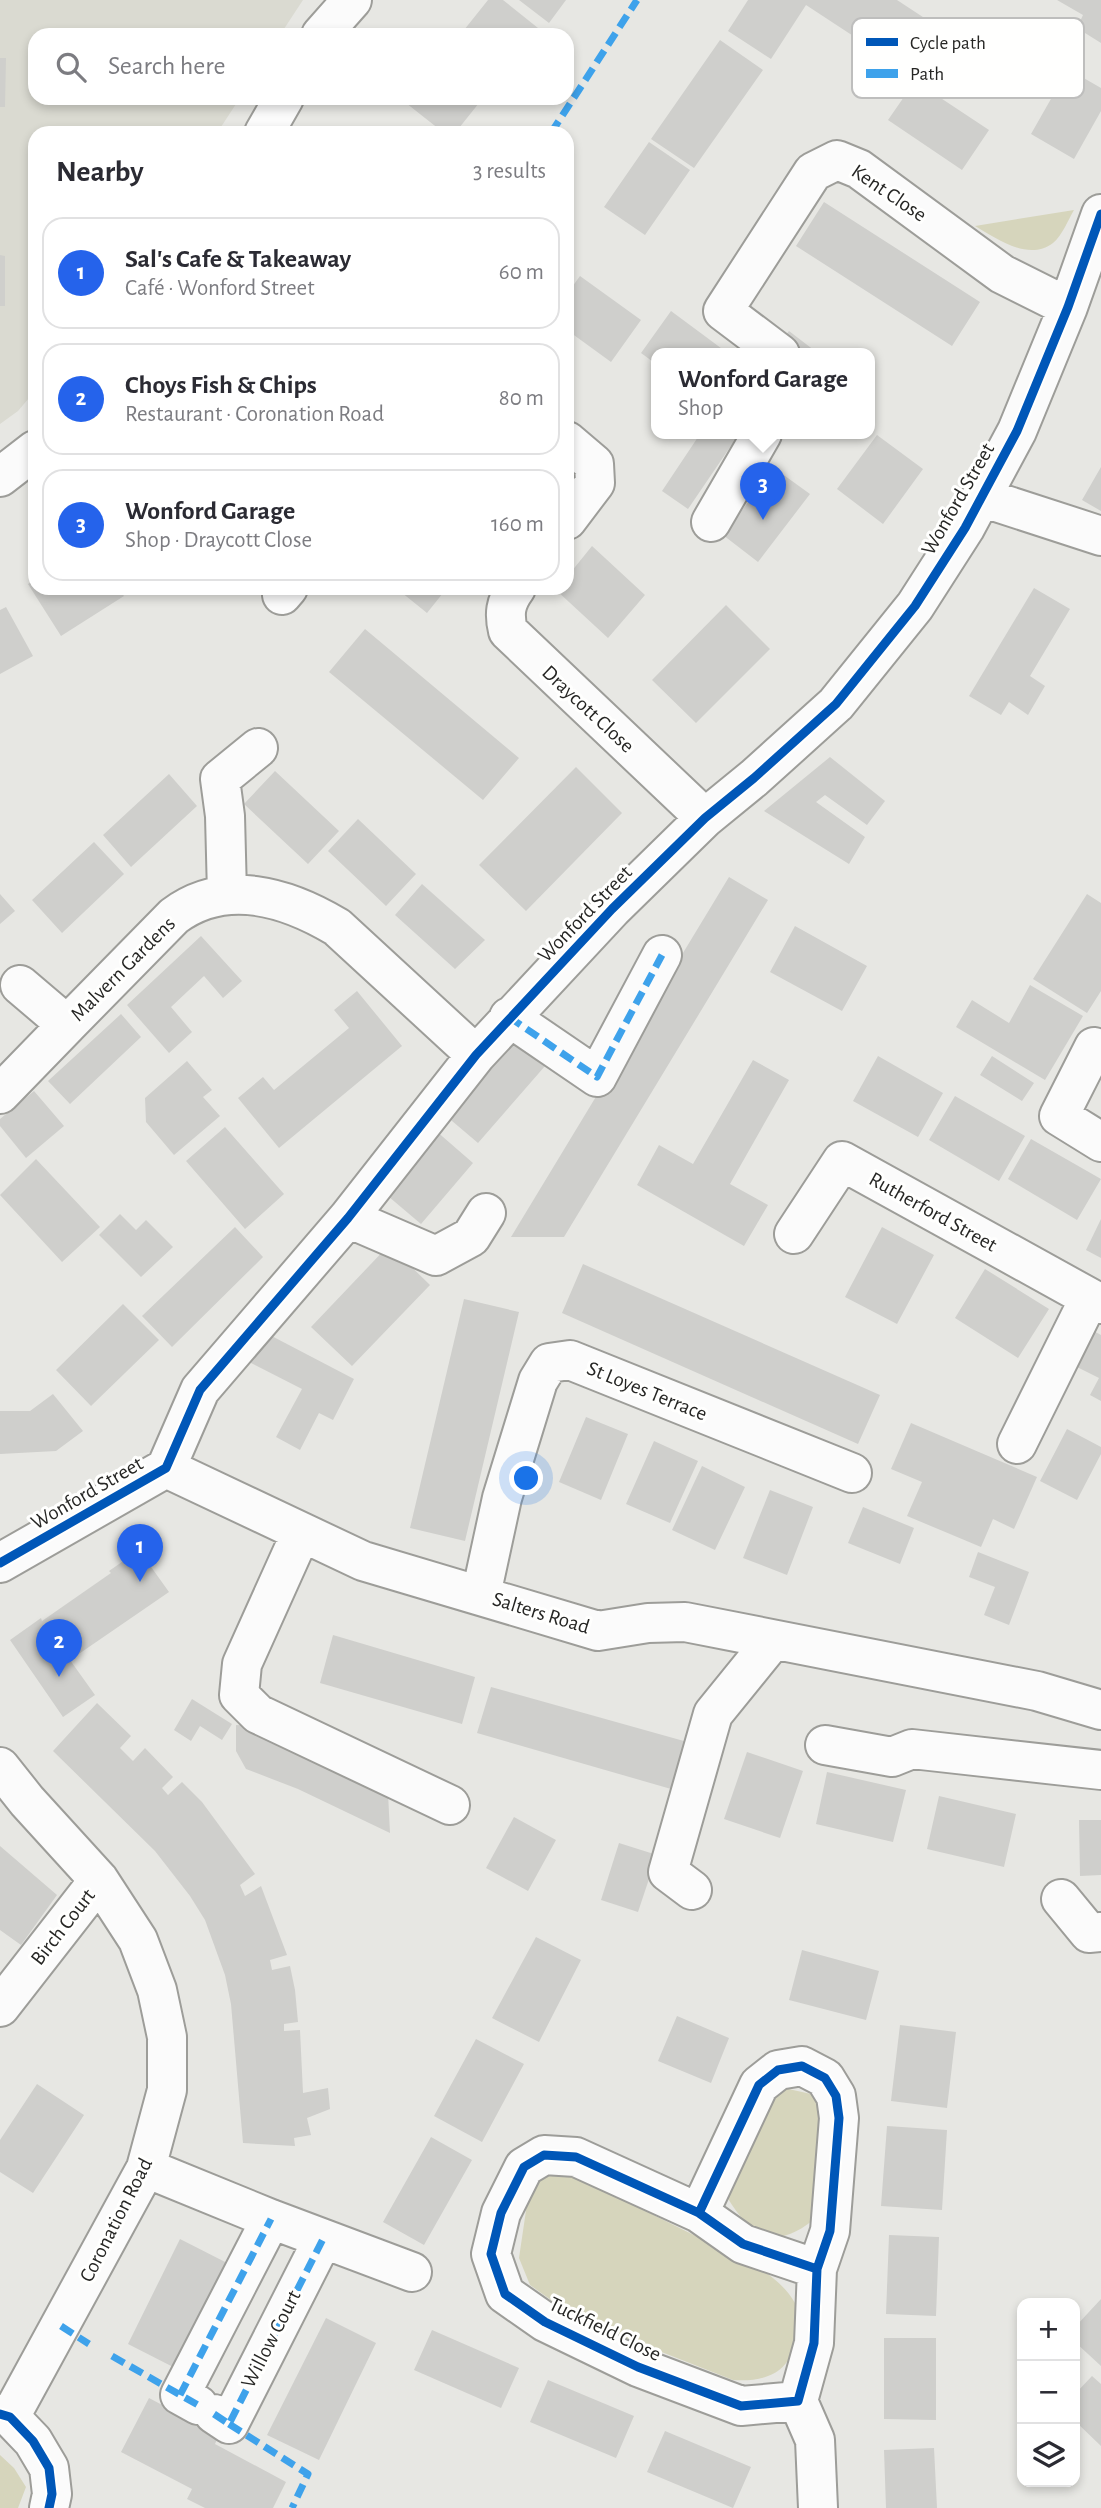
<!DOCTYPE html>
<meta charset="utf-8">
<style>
body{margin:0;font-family:"Alegreya Sans",sans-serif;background:#f7f7f7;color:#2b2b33}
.controls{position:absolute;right:21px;bottom:21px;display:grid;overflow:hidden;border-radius:14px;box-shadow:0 4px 10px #0003}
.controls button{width:63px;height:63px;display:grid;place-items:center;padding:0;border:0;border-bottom:2px solid #e1e1e2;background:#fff;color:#2b2b33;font:35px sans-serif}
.you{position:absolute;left:527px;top:1479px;width:24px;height:24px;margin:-18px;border:5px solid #fff;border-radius:50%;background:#1a73e8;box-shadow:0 0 0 10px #1a73e833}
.badge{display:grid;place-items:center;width:46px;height:46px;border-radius:50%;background:#2563eb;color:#fff;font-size:23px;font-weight:700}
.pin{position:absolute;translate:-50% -58px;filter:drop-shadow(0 2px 4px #0008)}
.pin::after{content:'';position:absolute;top:37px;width:24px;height:21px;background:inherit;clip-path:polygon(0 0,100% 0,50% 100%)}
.popup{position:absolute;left:651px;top:348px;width:224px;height:91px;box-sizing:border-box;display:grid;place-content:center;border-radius:14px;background:#fff;filter:drop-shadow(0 2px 5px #0005);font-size:23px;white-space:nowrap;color:#7c7c81}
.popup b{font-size:26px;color:#2b2b33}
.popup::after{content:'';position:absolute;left:50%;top:100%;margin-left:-14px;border:14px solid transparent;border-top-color:#fff}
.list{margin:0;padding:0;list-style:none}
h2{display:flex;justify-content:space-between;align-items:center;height:91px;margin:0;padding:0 28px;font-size:30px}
h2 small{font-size:23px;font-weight:400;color:#7c7c81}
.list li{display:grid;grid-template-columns:46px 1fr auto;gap:21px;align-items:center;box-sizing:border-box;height:112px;margin:0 14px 14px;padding:0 14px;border:2px solid #e1e1e2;border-radius:21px}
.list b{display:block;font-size:26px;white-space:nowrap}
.list p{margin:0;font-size:23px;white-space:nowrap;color:#7c7c81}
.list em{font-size:23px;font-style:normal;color:#7c7c81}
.icon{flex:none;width:38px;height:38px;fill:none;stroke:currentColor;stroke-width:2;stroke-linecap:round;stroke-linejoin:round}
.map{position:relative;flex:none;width:1101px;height:2508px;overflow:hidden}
.search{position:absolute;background:#fff;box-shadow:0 4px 10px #0003;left:28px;top:28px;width:546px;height:77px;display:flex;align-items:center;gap:18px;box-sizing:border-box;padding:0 24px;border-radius:21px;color:#7c7c81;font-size:26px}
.panel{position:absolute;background:#fff;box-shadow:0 4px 10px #0003;left:28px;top:126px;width:546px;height:469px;border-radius:21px}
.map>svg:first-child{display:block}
</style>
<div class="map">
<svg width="1101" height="2508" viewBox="0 0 1101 2508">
<rect width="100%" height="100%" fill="#e7e7e3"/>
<!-- built -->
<path fill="#dadad1" d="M0,0h303l-23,35h-245v63h205l-23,35h-182v258l-17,20 -18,13z"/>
<!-- green -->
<path fill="#d6d5bc" d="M1074,210c-6,10 -12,26 -21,33 -25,19 -57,-5 -78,-17z
M784,2088l27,6 14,18 -5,102c-41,37 -66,28 -93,-17l30,-85z
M567,2172l193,96c14,11 26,19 35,35 5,9 4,23 2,33 -6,36 -29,46 -64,44l-130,-51 -52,-29 -21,-15 -11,-27 9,-61 18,-24z
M0,2455l14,13 12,19 -8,21h-18z"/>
<!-- building -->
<path fill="#cfcfcc" d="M488,0h15l35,28 -5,7h-73z
M519,0h47l-17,23z
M748,0h149l35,23 -30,45 -96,-63 -35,54 -43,-28z
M1057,0h44v43l-24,-15 6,-13z
M720,40l43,30 -69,98 -43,-29z
M0,58h6l-1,49h-5z
M1068,69l33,19v23l-27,48 -43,-25z
M915,81l74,49 -27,40 -74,-50z
M410,98h73l-28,35h-11l-38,-30z
M649,142l41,28 -45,65 -41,-28z
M824,202l156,100 -28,44 -156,-100z
M0,255l5,1v50h-5z
M580,276l61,44 -30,42 -44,-32v-36z
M671,311l58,43h-73v10l-15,-11z
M789,331l30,23h-31l-11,-8z
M700,434h39l-51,75 -26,-18z
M877,435l46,34 -40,55 -46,-35z
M1101,467v44l-19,-11z
M774,468l36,26 -52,68 -35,-27z
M592,546l53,49 -37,43 -52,-48 2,-2h9v-11z
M35,580v8h83l6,8 -63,40 -33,-52z
M396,588h51l-20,25z
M1034,588l36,21 -40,67 15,10 -17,29 -19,-13 -8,13 -32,-19z
M726,605l44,44 -74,74 -44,-43z
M6,607l27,49 -33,18v-64z
M365,629l154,129 -36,42 -154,-128z
M830,757l55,44 -18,24 -42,-30 -9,7 49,35 -16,27 -85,-53z
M576,767l46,46 -96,98 -47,-46z
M275,771l64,60 -31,33 -64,-60z
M169,774l28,32 -66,61 -28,-32z
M358,819l58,55 -30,32 -58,-55z
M94,842l30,32 -62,59 -30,-33z
M729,877l39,23 -204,337h-53z
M422,884l63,56 -30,29 -60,-54z
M0,894l15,17 -15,13z
M1087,894l14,9v88l-14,22 -54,-34z
M795,926l72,40 -25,45 -72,-39z
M201,936l41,45 -19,17 -19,-22 -33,31 21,25 -23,21 -42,-48z
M1030,985l53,31 -38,64 -89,-53 16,-27 37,23z
M357,991l45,55 -123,102 -41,-50 25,-21 11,13 75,-62 -15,-18z
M121,1014l20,23 -71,67 -22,-23z
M520,1030l32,28 -74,85 -33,-28z
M878,1056l65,37 -25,44 -65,-36z
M992,1056l42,27 -12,18 -42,-26z
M753,1060l36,20 -59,104 38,21 -24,41 -107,-61 22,-40 34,19z
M187,1061l25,29 -9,7 17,19 -46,39 -28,-33 -1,-24z
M34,1091l30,35 -38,32 -26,-32v-7z
M955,1096l70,40 -26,45 -70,-41z
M225,1127l59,67 -39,35 -59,-68z
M435,1130l38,33 -52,61 -39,-33z
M1031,1139l70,40 -24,41 -69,-41z
M36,1159l64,68 -38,35 -62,-67z
M120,1214l16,16 10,-10 27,27 -32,30 -42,-42z
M1101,1219v39l-15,-8z
M235,1227l28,30 -91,90 -30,-31z
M882,1227l52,28 -37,69 -52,-27z
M389,1245l41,40 -78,81 -41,-39z
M583,1264l297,131 -22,49 -296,-131z
M985,1269l64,40 -31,49 -63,-40z
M464,1299l55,13 -54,229 -55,-13z
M123,1304l36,36 -68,66 -35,-36z
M1088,1328l13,7v66l-11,-6 9,-17 -30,-15z
M264,1332l90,47 -21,41 -14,-7 -19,37 -24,-13 26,-48 -53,-27z
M53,1394l30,37 -27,20 -56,3v-43h30z
M586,1417l42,17 -27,66 -42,-18z
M911,1423l126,54 -23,52 -21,-10 -12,28 -74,-31 15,-34 -31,-13z
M1067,1429l34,18v7l-24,46 -37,-19z
M654,1441l44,20 -28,62 -44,-19z
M702,1466l43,21 -30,63 -43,-20z
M770,1490l43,17 -26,68 -44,-17z
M863,1507l51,21 -14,36 -52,-21z
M139,1550l30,42 -99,68 25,35 -32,22 -53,-77 31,-22 1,3 69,-48 -2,-2z
M978,1552l51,20 -20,53 -25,-10 11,-28 -26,-10z
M333,1635l142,42 -13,47 -142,-41z
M491,1687l200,56 -13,48 -201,-58z
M192,1699l40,25 -10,16 -22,-14 -9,15 -17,-11z
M97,1703l34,33 -11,12 13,13 12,-13 28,29 -11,11 6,7 14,-13 20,20 53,72 -15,11 5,11 16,-10 26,69 -17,5 2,10 18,-4 5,24 3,32 -14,2v7l16,-1 3,63 25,-5 2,21 -23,9 4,17 -17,3 1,8 -52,-3 -12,-139 -6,-29 -20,-55 -15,-24 -35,-45 -102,-100z
M236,1725l22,1 30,17v7h18v9l18,-1 32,16 -1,8h20l-2,10 15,1 2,40 -92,-44 -52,-20 -10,-18z
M747,1752l56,19 -23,67 -56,-19z
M827,1772l79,18 -13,52 -77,-18z
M939,1796l77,18 -12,53 -77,-18z
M514,1817l42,23 -28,51 -42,-23z
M1079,1820h22v55l-21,1z
M619,1843l38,12 -19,57 -37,-12z
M0,1846l57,49 -36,50 -21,-15z
M536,1937l45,23 -42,82 -47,-24z
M802,1950l77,21 -13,49 -77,-20z
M677,2016l52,22 -18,45 -53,-22z
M900,2025l56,7 -9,76 -56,-7z
M476,2039l48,25 -42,78 -48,-26z
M37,2084l47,31 -51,78 -33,-21v-32z
M887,2126l60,4 -5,80 -61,-4z
M431,2137l41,23 -48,85 -41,-23z
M889,2235l50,2 -3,79 -50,-2z
M180,2239l53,27 -52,105 -53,-27z
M1101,2299v67l-26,-24v-15z
M326,2318l50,25 -57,117 -52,-25z
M432,2330l87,38 -18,40 -87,-38z
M884,2338h52v82l-52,-1z
M1092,2376l9,8v62l-26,-25v-27z
M548,2380l86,36 -18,42 -86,-36z
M149,2398l70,37 -4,9 71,38 -13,26h-68l-18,-9 5,-10 -71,-37z
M665,2431l86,36 -18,41 -86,-36z
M934,2448l3,60h-51l-2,-58z"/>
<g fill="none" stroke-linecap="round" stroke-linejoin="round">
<defs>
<path id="minor" d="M321,35l31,-35
M264,133l20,-35
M780,354l-57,-43 90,-139 24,-12 22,9 143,105 66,33
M567,441l27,23 1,19 -28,37
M0,477l35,-27
M981,497l120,39
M711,522l51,-88
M516,588c-11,15 -12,26 -8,43l197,187
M282,595l6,-7
M227,894l-2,-78 -5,-37 38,-31
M20,985l47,40 107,-109c51,-38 113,-19 163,11l139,128
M509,1017l88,60 65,-122
M1094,1047l-35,69 42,26
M0,1094l67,-69
M348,1218l88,38 35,-19 15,-24
M794,1234l48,-73 259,143
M1017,1444l72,-145
M166,1468l197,93 235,70 50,-8 37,-1 352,69 64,19
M301,1533l-59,131 -3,31 19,19 192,91
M0,1563l166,-95 34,-78 148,-172 128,-163 136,-146 93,-91 49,-40 82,-74 79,-98 50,-78 52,-97 51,-124 33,-93
M481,1595l21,-97 36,-117 11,-18 21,-3 282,113
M825,1745l67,12 20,-8 189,21
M0,1767l27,34 72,79 39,60 19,50 10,47v53l-21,78 -136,249
M692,1890l-24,-18 45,-158 60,-74
M1061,1899l28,34 12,-1
M0,2007l99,-127
M146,2168l125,51 141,53
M699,2213l60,-128 19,-15 24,-4 23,12 11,18 3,22 -9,113 -13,38 -3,74 -16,58 -57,5 -103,-39 -93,-45 -40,-28 -14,-40 10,-41 23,-46 20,-12 32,2 123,56 44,31 74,25
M798,2401l17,39 3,68
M198,2405l-18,-10 91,-176
M0,2414l10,3 23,24 16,27 3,26 -3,14
M214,2414l15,10 94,-185"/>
</defs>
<!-- minor casing -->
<use href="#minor" stroke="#9d9d99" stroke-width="42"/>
<!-- minor -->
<use href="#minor" stroke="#fbfbfb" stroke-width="38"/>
<!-- quiet -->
<path stroke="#3ea2eb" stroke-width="7" stroke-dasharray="14 7" stroke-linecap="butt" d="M551,133l86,-133
M509,1017l88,60 65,-122
M61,2326l28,18
M112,2356l86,49
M180,2395l91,-176
M214,2414l15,10 94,-185
M229,2424l79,50 -16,34"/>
<defs>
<path id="cycleway" d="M0,1563l166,-95 34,-78 148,-172 128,-163 136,-146 93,-91 49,-40 82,-74 79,-98 50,-78 52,-97 51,-124 33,-93
M699,2213l60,-128 19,-15 24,-4 23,12 11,18 3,22 -9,113 -13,38 -3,74 -16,58 -57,5 -103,-39 -93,-45 -40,-28 -14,-40 10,-41 23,-46 20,-12 32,2 123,56 44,31 74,25
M0,2414l10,3 23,24 16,27 3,26 -3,14"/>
</defs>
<!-- cycleway casing -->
<use href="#cycleway" stroke="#fffffe" stroke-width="13"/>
<!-- cycleway -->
<use href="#cycleway" stroke="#0057b8" stroke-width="9"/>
</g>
<g text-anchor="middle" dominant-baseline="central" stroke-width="6" stroke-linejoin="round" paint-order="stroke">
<!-- street labels -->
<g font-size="21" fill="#262624" stroke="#fffffe">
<text transform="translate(889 193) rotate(34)">Kent Close</text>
<text transform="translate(958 499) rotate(-60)">Wonford Street</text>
<text transform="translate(588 709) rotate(43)">Draycott Close</text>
<text transform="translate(585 914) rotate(-46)">Wonford Street</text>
<text transform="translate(123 969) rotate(-45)">Malvern Gardens</text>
<text transform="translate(933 1212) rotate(29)">Rutherford Street</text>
<text transform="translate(647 1391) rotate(22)">St Loyes Terrace</text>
<text transform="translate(87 1493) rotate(-30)">Wonford Street</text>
<text transform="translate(541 1613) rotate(17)">Salters Road</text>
<text transform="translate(63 1927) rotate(-52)">Birch Court</text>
<text transform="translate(116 2220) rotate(-63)">Coronation Road</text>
<text transform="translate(605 2329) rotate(26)">Tuckfield Close</text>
<text transform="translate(271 2339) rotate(-63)">Willow Court</text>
</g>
</g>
<!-- legend -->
<rect x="852" y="18" width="232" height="80" rx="10" fill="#fffffe" stroke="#bebebd" stroke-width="2"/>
<rect x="866" y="38" width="32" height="8" fill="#0057b8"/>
<rect x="866" y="69" width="32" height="9" fill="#3ea2eb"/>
<g font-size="19" fill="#262624">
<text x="910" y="49">Cycle path</text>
<text x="910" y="80">Path</text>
</g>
</svg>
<div class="controls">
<button>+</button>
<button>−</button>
<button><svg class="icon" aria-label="layers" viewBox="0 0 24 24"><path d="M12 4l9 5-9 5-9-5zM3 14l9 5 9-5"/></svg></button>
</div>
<div class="you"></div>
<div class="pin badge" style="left:140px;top:1582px">1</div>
<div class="pin badge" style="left:59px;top:1677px">2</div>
<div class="pin badge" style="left:763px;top:520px">3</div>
<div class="popup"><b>Wonford Garage</b>Shop</div>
<div class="search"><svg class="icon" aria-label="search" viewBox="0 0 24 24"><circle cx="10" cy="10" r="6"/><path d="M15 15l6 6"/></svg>Search here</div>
<section class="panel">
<h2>Nearby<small>3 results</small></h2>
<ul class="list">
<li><span class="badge">1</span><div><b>Sal's Cafe &amp; Takeaway</b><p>Café · Wonford Street</p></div><em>60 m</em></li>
<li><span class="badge">2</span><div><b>Choys Fish &amp; Chips</b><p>Restaurant · Coronation Road</p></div><em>80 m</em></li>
<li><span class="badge">3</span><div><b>Wonford Garage</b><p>Shop · Draycott Close</p></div><em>160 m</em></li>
</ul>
</section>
</div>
